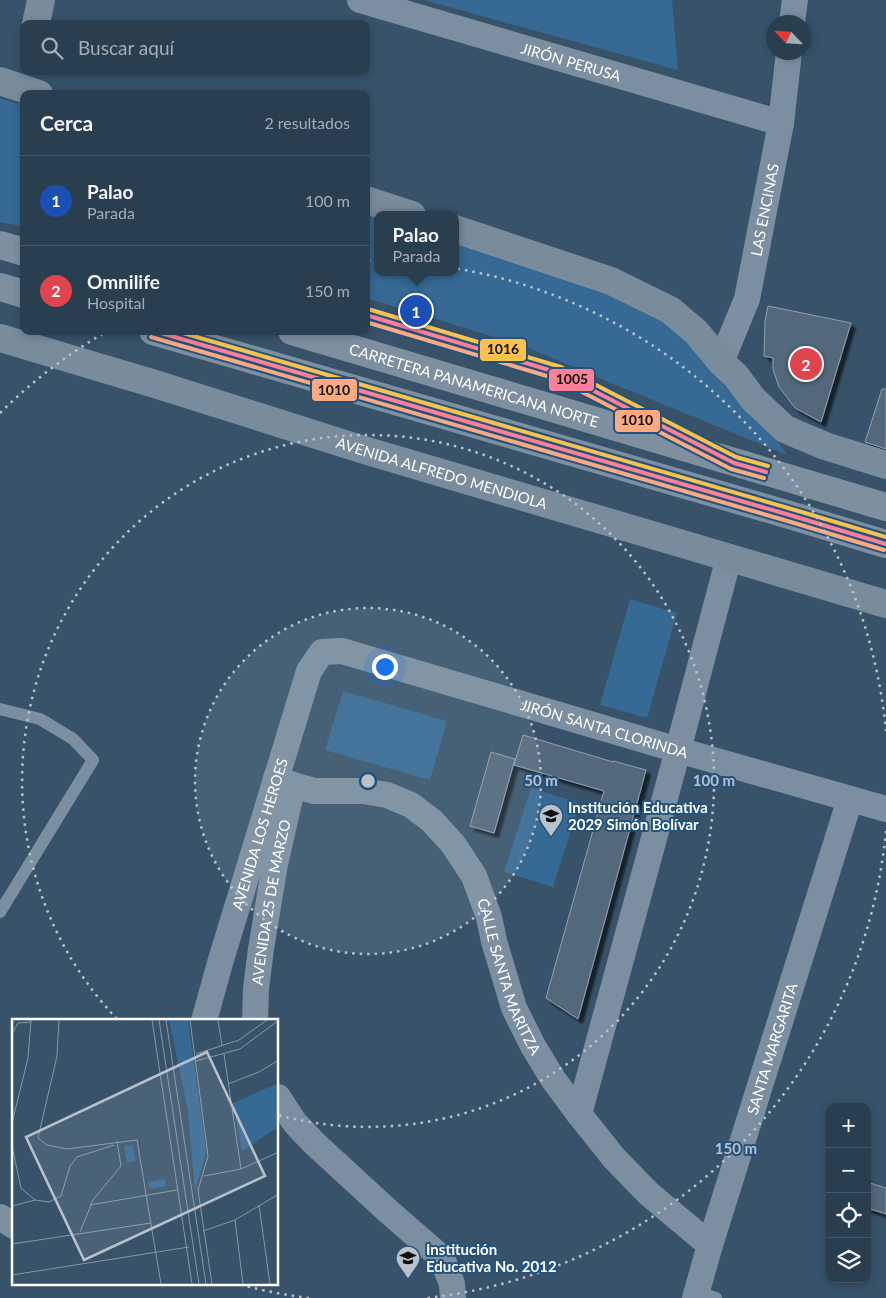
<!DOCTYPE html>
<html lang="es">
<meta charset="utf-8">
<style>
body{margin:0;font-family:Lato,sans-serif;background:#314556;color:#f1f3f6}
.controls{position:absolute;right:15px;bottom:15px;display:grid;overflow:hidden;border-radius:10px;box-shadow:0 2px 8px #0003}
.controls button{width:45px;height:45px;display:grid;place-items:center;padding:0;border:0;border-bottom:1px solid #455766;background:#293e4f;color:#f1f3f6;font:25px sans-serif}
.compass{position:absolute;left:766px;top:15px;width:45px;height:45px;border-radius:50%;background:#293e4f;box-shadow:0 2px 8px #0003;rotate:295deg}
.you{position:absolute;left:384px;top:666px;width:18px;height:18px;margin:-12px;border:4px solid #fff;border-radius:50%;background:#1a73e8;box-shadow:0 0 0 8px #1a73e833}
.badge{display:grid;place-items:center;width:32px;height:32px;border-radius:50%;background:#b9c2ca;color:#fff;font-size:16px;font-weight:700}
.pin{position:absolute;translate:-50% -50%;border:2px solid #fff;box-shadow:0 1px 5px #0006}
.popup{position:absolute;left:374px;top:211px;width:85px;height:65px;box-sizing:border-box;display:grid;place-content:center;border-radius:10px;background:#293e4f;filter:drop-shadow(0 1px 4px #0005);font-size:16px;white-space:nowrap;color:#a5aeb7}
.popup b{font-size:19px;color:#f1f3f6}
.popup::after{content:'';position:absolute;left:50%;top:100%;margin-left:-10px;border:10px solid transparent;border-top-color:#293e4f}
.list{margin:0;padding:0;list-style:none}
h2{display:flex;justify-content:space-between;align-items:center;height:65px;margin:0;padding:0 20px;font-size:21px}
h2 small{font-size:16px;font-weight:400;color:#a5aeb7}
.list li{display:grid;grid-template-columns:32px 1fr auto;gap:15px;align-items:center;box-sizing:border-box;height:90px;padding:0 20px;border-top:1px solid #455766}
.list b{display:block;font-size:19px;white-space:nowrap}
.list p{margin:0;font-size:16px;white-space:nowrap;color:#a5aeb7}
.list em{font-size:16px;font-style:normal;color:#a5aeb7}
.icon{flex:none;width:28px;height:28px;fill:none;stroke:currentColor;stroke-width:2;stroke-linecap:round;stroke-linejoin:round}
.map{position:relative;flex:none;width:886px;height:1298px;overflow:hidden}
.search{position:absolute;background:#293e4f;box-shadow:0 2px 8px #0003;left:20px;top:20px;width:350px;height:55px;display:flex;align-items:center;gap:12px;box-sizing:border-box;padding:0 18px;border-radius:10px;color:#a5aeb7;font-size:19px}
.panel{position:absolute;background:#293e4f;box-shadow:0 2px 8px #0003;left:20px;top:90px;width:350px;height:245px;border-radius:10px}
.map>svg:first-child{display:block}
</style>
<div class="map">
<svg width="886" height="1298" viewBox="0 0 886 1298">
<defs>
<filter id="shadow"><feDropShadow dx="4.5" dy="4.5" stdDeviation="1" flood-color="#0009"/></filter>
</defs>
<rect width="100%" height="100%" fill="#375269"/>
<!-- green -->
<path fill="#366994" d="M424,0h248l6,70z
M0,98l24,8v121l-24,-5z
M366,209l11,6v57h78v-38l179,70 30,19 32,25 77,87 14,20 -176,-72 -87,-37 -158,-48z
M630,599l47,14 -30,105 -47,-13z
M343,691l104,30 -17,59 -105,-30z
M531,788l49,15 -27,84 -49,-15z"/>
<!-- building -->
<path fill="#52687a" stroke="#90a0ae" filter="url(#shadow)" d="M768,306l83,17 -30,99 -26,-14 -16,-21 -6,-18v-11l-9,-2 1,-35z
M882,389h4v60l-21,-7z
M523,735l90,27v-1l33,9 -68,249 -32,-21 58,-207 -90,-26z
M491,752l24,7 -21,74 -24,-7z
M867,1182l19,6v26l-19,-6z"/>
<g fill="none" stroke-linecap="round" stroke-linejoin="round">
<!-- lane -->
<path stroke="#7c8fa0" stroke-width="12" d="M366,315l193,58 121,62
M0,709l40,10 33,20 20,21 -93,152
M697,1292l19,6"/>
<!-- street -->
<g stroke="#7c8fa0" stroke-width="26">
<path id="s1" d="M360,0l421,123"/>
<path d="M792,22l3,-22"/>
<path id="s2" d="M721,362l26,-63 34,-176 8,-71"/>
<path id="s3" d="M276,778l17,7 21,6h49l24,4 24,10 21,16 21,23 21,32 15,41 5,24 20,67 19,38 20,33 26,35 35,44 35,36 61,51"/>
<path id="s4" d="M204,1021l16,-58 89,-292 13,-19 20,-1 336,99 208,59"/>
<path id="s5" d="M255,1021l1,-32 5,-40 14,-85 18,-79"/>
<path d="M278,1097l17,26 19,20 75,69 53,46 10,26 1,14"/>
<path d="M579,1114l99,-364 51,-193"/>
<path d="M0,1217l14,9"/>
<path id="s6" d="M695,1298l15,-53 140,-446"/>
</g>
<!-- secondary -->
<g stroke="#788c9b" stroke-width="28">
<path d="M36,24l5,-24"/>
<path d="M0,81l39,13"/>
<path d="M366,200l46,15"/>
<path d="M455,229l156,52 59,29 26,22 25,30 15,14 17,23 32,30 40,17 61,19"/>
<path id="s7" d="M0,338l155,46 209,66 522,154"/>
</g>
<!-- highway -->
<g stroke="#7e90a0" stroke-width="28">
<path d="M0,245l24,7"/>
<path d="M0,287l24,7"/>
<path d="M153,331l640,185 93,28"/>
<path id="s8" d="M292,331l594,176"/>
</g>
<defs>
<path id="bus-1" d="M366,315l193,58 175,90 32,9
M154,331l639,185 93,28"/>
<path id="bus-2" d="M366,322l191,57 174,90 33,9
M151,337l640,185 93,28"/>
<path id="bus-3" d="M368,309l193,58 175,90 32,9
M176,331l619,179 91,27"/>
</defs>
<!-- bus-1 casing -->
<use href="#bus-1" stroke="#23537d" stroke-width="8"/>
<!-- bus-2 casing -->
<use href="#bus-2" stroke="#23537d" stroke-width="8"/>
<!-- bus-3 casing -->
<use href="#bus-3" stroke="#23537d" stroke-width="8"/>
<!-- bus-1 -->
<use href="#bus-1" stroke="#ff8098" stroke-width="4"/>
<!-- bus-2 -->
<use href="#bus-2" stroke="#ffa980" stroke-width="4"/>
<!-- bus-3 -->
<use href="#bus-3" stroke="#fcc24d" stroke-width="4"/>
</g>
<!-- distance rings -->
<circle cx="368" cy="781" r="173" fill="#b9c2ca" fill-opacity=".12"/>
<g fill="none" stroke="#b9c2ca" stroke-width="2.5" stroke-dasharray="2.5 5">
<circle cx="368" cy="781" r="173"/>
<path d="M117 1019A346 346 0 1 1 278 1115"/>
<path d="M886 831A520 520 0 0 1 427 1298M309 1298A520 520 0 0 1 238 1284M0 413A520 520 0 0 1 104 333M368 261A520 520 0 0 1 886 731"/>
</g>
<!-- icons -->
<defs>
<symbol id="school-pin" viewBox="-11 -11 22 30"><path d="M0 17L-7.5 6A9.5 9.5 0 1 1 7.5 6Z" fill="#b9c2ca" stroke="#23537d"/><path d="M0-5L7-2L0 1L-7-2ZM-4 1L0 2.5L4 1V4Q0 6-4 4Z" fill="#111"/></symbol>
</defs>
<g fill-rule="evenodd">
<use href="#school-pin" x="537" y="802" width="28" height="38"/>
<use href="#school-pin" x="394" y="1244" width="28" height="38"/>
</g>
<g text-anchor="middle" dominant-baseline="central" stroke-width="4" stroke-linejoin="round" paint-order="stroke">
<!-- street labels -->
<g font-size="15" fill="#fff" stroke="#23537d">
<text stroke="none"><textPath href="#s1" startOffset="220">JIRÓN PERUSA</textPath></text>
<text stroke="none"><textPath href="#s2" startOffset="159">LAS ENCINAS</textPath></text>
<text stroke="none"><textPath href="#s8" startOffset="190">CARRETERA PANAMERICANA NORTE</textPath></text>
<text stroke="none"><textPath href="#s7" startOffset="462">AVENIDA ALFREDO MENDIOLA</textPath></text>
<text stroke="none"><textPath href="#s4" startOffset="682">JIRÓN SANTA CLORINDA</textPath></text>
<text stroke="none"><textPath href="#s4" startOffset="195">AVENIDA LOS HEROES</textPath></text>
<text stroke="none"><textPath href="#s5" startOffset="120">AVENIDA 25 DE MARZO</textPath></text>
<text stroke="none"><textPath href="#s3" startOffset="342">CALLE SANTA MARITZA</textPath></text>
<text stroke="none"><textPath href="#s6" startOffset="261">SANTA MARGARITA</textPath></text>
</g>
<!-- poi labels -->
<g font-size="15" font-weight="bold" fill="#fff" stroke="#23537d" text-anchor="start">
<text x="568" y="807">Institución Educativa<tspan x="568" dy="17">2029 Simón Bolívar</tspan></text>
<text x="426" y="1249">Institución<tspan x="426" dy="17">Educativa No. 2012</tspan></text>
</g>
</g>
<!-- overview -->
<g transform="translate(12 1019)">
<rect width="266" height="266" fill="#375269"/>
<path d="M157,1h19l18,132 -11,39 -7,-80zM266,64v44l-36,24 -9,-48zM121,126l3,16 -9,2 -3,-17zM153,160l1,7 -17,3 -1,-7z" fill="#366994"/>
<path fill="none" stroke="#8797a5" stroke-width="1" d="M47,1l-2,36 -19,82 9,7 20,4 70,-9 24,144M140,1l40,264M147,1l40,264M154,1l40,264M178,1l18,136 -10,34 14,94M206,1l4,26M0,15l6,-11 13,-1M184,35l43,-14 28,-20M212,35l17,115M184,42l44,-12 39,-29M216,65l31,-12 20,-12M0,104l16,-65 3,-38M0,127l9,42 14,12 14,2 12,-6 9,-30 7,-9 37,-12M192,157l37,-7 38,-17M78,186l87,-15M247,186l11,79M0,187l23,-6M223,201l8,64M191,212l32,-11 44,-26M68,213l13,-32 28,-34 -4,-25M0,225l139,-21M0,256l177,-28"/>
<path fill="#b9c2ca" fill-opacity="0.15" stroke="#b9c2ca" stroke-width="2.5" d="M195,33l58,124 -181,84 -58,-123z"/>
<rect width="266" height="266" fill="none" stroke="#fff" stroke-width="2.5"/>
</g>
<circle cx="368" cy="781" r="8" fill="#b9c2ca" stroke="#23537d" stroke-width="2.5"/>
<g font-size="15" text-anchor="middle" font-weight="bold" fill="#b9c2ca" stroke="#23537d" stroke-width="4" stroke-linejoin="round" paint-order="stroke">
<text x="541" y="786">50 m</text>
<text x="714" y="786">100 m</text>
<text x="736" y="1154">150 m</text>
</g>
<g stroke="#23537d" stroke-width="2">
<rect x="479" y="338" width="48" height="24" rx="5" fill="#fcc24d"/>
<rect x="548" y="368" width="47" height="24" rx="5" fill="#ff8098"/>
<rect x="311" y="378" width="47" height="24" rx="5" fill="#ffa980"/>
<rect x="614" y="409" width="47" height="24" rx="5" fill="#ffa980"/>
</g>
<g font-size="14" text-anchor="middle" font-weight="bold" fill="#111">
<text x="503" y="354">1016</text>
<text x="572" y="384">1005</text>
<text x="334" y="395">1010</text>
<text x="637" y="425">1010</text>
</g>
</svg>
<div class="controls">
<button>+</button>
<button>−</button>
<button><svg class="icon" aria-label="locate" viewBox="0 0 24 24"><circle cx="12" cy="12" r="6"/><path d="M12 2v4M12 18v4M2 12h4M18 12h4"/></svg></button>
<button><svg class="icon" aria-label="layers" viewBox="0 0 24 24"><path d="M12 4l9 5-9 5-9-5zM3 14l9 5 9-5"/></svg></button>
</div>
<svg class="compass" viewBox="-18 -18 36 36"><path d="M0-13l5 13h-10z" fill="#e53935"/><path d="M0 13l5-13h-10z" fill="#a5aeb7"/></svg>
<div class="you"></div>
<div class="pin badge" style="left:416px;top:311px;background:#1a4fb4">1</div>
<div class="popup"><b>Palao</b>Parada</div>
<div class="pin badge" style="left:806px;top:364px;background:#e0444e">2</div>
<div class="search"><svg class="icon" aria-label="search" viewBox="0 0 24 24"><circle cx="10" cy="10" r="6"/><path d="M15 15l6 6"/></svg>Buscar aquí</div>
<section class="panel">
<h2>Cerca<small>2 resultados</small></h2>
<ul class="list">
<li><span class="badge" style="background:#1a4fb4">1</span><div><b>Palao</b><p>Parada</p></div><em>100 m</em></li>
<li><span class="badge" style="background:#e0444e">2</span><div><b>Omnilife</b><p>Hospital</p></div><em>150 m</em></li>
</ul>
</section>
</div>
